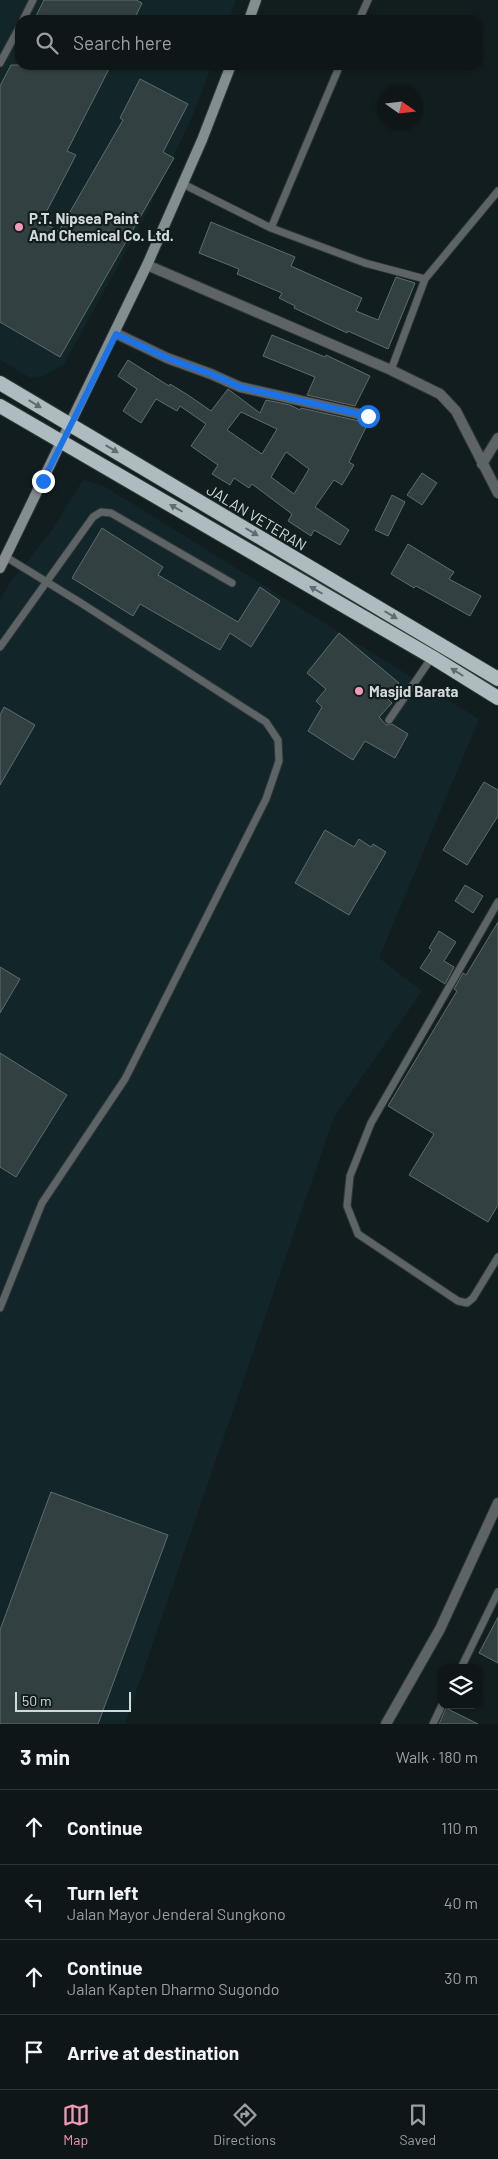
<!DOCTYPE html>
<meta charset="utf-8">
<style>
body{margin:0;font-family:Barlow,sans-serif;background:#171f20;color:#f1f3f6}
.controls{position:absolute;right:15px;bottom:15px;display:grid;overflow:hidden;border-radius:10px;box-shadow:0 1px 4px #0004}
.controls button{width:45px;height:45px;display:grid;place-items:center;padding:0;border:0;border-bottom:1px solid #2e3536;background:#0e1617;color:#f1f3f6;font:25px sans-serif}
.compass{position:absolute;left:378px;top:85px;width:45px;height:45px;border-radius:50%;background:#0e1617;box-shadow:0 1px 4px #0004;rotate:104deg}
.scale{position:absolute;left:15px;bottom:12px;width:116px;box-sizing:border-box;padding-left:5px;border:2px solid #d2d9db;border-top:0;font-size:14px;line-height:18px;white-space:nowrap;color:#d2d9db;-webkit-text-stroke:4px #121d1f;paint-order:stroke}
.stop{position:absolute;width:15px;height:15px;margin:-11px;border:4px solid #1a73e8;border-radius:50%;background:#fff}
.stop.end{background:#1a73e8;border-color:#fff;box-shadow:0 1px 5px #0008}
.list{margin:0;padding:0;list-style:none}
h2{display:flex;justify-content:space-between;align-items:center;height:65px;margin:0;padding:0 20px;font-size:21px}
h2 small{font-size:16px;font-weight:400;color:#9b9fa1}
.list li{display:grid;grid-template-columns:32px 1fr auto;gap:15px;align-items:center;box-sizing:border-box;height:75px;padding:0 20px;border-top:1px solid #2e3536}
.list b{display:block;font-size:19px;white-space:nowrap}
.list p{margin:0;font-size:16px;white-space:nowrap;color:#9b9fa1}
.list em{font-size:16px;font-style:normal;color:#9b9fa1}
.icon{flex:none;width:28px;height:28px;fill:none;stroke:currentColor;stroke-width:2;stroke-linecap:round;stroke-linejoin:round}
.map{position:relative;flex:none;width:498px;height:1724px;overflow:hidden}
.search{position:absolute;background:#0e1617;box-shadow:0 1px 4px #0004;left:15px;right:15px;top:15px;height:55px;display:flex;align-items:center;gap:12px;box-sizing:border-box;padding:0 18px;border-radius:15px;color:#9b9fa1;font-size:19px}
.sheet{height:365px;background:#0e1617}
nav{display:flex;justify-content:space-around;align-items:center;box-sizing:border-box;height:70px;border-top:1px solid #2e3536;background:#0e1617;font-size:14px;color:#9b9fa1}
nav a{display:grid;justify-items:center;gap:2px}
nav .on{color:#f09ab6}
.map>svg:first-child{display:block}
</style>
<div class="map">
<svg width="498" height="1724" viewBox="0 0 498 1724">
<rect width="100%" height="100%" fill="#121d1f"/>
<!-- built -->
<path fill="#122629" d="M0,0h236l-7,20h-209v45h192l-20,52 -47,100 -81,147 -20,12 -13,2 -31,-18z
M83,480l21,6 375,233 -100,239 43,33 -88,126 -209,607h-125v-1124l9,-16 41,-51z"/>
<!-- building -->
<path fill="#334042" stroke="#5e6c6e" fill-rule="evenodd" d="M44,0h92l6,3 -8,17h-100z
M11,65h100l-44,86 9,4 -35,67 18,9 64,-111 -3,-2 20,-39 48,25 -25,48 11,6 -114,199 -60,-35v-236z
M211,222l84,35 -4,9 71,32 -6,13 22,9 18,-43 19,6 -27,66 -40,-18 -1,2 -53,-25 1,-2 -16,-8 3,-5 -45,-19 2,-5 -40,-16z
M272,335l53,22 1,-2 44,21 -15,30 -48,-11 8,-18 -52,-21z
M128,360l41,26 1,-2 18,11 23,16 17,-22 32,24 6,-13 24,5 10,5 1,-2 58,13 8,4 -18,37 5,3 -12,20 -8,-5 -19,27 34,23 -9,15 -26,-15 -3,6 -23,-15 4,-7 -40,-30 -3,4 -15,-10 -4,7 -18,-11 6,-9 -27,-19 15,-22 -26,-18 -3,5 -21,-12 -15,24 -18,-12 14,-22 -19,-13zM241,412l36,17 -15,25 -35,-24zM286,452l23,17 -15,25 -23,-17z
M422,473l15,10 -15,22 -15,-10z
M392,495l13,7 -17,34 -13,-6z
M102,528l61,39 -5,8 80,47 22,-35 20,14 -29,46 -21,-14 -10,17 -80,-46 -7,12 -61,-38z
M408,544l46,28 -5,7 32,17 -11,20 -54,-30 -2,2 -23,-14z
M339,633l60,50 -12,15 5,5 -13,14 7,8 6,-1 16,10 -13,24 -30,-17 -12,19 -45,-29 14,-24 -6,-6 10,-12 -19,-16z
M4,707l31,18 -35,60v-70z
M484,782l14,8v26l-31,49 -24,-15z
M325,830l29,17 5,-8 12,8 2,-3 13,8 -37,63 -54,-32z
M465,885l18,11 -10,17 -18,-12z
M498,922v283l-10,17 -79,-47 25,-41 -46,-28 69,-115 -3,-2 9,-16 3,2z
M439,931l17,11 -12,19 10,6 -9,17 -25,-16 12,-18 -3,-2z
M0,967l20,12 -20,34z
M0,1053l67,42 -51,82 -16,-10z
M51,1492l117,43 -70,189h-98v-94z
M498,1617v46l-19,-10z
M446,1708l32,16h-39z"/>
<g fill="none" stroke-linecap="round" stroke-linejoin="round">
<defs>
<path id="service" d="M23,20l10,-20
M359,20l9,-20
M0,63l20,-37
M183,184l88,44 94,35 60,16
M271,228l69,-163
M391,370l34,-91 73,-88
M0,647l93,-130 8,-5 10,1 121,70
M389,720l43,-63
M498,902l-127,221 -21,53 -3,30 11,28 100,67 9,2 6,-5 25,-41
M0,1308l42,-105 83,-124 141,-280 13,-38 -1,-21 -12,-18 -185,-119 -75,-46
M461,1668l37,-76
M433,1724l9,-19"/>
<path id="minor" d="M147,265l244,105 49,24 16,17 42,82
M115,333l52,25 44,16 29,13 128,29
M482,464l16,-26
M386,1724l54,-95 58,-126"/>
<path id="secondary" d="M249,20l7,-20
M0,568l147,-303 55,-125 29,-75"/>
<path id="trunk" d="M0,383l498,296
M0,406l432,251 66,41"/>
</defs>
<!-- service casing -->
<use href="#service" stroke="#2d3739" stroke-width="9"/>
<!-- minor casing -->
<use href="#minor" stroke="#2d3739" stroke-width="12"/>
<!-- secondary casing -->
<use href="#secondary" stroke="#2d3739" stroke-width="12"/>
<!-- trunk casing -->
<use href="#trunk" stroke="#2d3739" stroke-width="16"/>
<!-- service -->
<use href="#service" stroke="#5e6465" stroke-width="7"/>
<!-- minor -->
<use href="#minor" stroke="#5e6465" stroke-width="10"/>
<!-- secondary -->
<use href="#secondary" stroke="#848d8f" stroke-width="10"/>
<!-- trunk -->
<use href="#trunk" stroke="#aebcbf" stroke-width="14"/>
</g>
<!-- one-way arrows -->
<defs><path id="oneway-solid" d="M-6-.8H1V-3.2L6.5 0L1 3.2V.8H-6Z" transform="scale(1.25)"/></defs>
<g fill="#606c6f">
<use href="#oneway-solid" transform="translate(35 404) rotate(31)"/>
<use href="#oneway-solid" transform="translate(112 449) rotate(31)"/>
<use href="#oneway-solid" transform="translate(176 508) rotate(-150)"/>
<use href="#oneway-solid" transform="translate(252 532) rotate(31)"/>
<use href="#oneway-solid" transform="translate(316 590) rotate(-150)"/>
<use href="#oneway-solid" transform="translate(391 615) rotate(31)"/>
<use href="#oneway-solid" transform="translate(457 672) rotate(-148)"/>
</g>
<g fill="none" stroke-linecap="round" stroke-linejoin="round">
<!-- route -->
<path stroke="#1a73e8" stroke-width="6" d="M43,481l73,-147 51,24 44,16 29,13 128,29"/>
</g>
<!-- markers -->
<g fill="#f09ab6" stroke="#121d1f" stroke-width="2">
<circle cx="19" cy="227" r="5"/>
<circle cx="359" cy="691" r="5"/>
</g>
<g text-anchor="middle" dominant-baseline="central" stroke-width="4.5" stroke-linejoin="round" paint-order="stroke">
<!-- poi labels -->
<g font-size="15" font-weight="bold" fill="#d2d9db" stroke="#121d1f" text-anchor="start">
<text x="29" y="218">P.T. Nipsea Paint<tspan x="29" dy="17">And Chemical Co. Ltd.</tspan></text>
<text x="369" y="691">Masjid Barata</text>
</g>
<!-- street labels -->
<g font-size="15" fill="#d2d9db" stroke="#121d1f">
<text transform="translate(257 517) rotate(31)">JALAN VETERAN</text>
</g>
</g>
</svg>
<div class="controls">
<button><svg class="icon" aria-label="layers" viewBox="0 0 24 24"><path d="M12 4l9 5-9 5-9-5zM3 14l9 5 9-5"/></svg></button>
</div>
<svg class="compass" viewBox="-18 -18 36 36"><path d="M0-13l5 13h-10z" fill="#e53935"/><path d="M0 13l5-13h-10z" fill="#9b9fa1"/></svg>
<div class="scale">50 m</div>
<div class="stop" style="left:368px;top:416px"></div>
<div class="stop end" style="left:43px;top:481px"></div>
<div class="search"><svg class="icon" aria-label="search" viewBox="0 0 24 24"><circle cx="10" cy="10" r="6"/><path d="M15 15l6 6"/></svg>Search here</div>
</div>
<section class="sheet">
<h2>3 min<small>Walk · 180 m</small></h2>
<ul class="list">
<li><svg class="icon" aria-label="ahead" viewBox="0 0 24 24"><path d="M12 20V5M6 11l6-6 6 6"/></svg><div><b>Continue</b></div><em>110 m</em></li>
<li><svg class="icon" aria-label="left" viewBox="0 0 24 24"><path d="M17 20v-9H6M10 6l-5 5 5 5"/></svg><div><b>Turn left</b><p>Jalan Mayor Jenderal Sungkono</p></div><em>40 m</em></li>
<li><svg class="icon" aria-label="ahead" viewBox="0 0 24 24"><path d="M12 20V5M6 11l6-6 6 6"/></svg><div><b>Continue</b><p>Jalan Kapten Dharmo Sugondo</p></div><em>30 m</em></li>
<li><svg class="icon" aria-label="arrive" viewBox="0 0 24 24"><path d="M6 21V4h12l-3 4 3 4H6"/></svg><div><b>Arrive at destination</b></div></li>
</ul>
</section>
<nav>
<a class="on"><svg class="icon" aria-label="map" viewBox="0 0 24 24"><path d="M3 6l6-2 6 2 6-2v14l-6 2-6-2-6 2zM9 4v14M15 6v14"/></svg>Map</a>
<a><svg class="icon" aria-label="directions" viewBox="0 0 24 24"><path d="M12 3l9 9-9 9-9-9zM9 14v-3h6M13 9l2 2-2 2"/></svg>Directions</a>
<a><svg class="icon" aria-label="saved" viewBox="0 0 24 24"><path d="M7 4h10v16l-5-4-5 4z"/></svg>Saved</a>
</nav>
